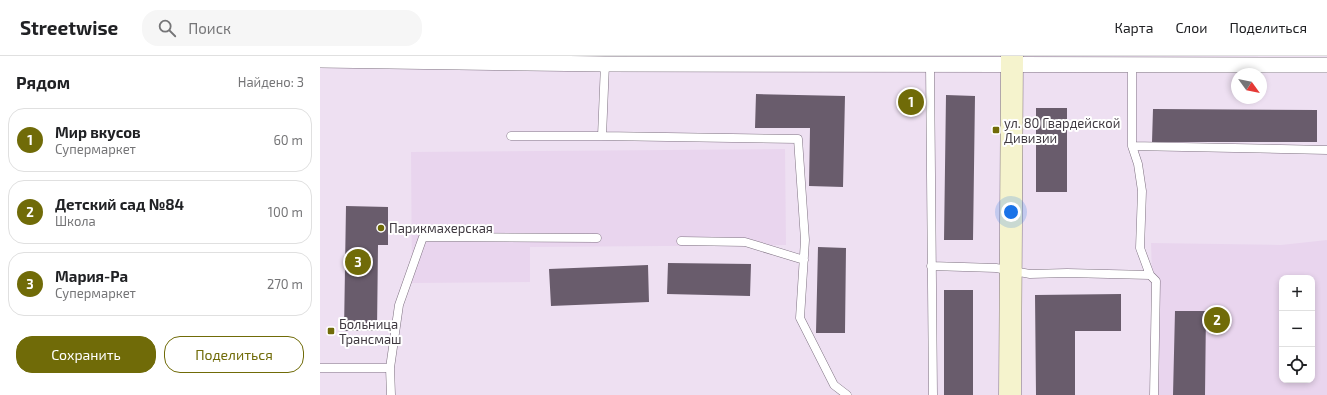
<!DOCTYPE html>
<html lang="ru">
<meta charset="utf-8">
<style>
body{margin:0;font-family:"Exo 2",sans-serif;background:#f6f6f6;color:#202124}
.controls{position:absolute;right:12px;bottom:12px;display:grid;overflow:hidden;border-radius:8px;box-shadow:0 2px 6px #0003}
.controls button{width:36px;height:36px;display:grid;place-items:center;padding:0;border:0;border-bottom:1px solid #e0e0e0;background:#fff;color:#202124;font:20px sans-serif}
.compass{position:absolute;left:911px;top:12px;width:36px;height:36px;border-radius:50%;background:#fff;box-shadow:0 2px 6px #0003;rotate:123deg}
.you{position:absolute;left:691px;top:156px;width:14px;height:14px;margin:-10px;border:3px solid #fff;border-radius:50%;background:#1a73e8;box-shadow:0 0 0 6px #1a73e833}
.badge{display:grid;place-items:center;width:26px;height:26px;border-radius:50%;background:#706b08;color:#fff;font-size:13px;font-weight:700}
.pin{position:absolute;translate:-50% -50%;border:2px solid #fff;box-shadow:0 1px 4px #0006}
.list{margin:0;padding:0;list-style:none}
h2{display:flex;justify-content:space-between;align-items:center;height:52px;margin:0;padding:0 16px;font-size:17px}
h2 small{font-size:13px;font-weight:400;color:#757577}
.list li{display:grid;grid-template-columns:26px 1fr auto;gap:12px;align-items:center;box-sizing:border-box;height:64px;margin:0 8px 8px;padding:0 8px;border:1px solid #e0e0e0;border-radius:16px}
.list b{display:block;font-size:15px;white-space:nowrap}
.list p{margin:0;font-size:13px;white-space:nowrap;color:#757577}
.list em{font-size:13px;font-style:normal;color:#757577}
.actions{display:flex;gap:8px;padding:12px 16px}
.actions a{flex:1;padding:9px 0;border:1px solid #706b08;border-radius:16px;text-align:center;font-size:14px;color:#706b08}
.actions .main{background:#706b08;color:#fff}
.icon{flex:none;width:22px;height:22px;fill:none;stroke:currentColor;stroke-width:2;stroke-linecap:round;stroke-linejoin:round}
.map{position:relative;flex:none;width:1007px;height:339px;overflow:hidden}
header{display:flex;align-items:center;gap:24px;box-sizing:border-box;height:56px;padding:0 20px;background:#fff;border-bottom:1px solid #e0e0e0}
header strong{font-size:19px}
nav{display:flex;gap:22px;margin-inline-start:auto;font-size:14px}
.search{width:280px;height:36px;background:#f6f6f6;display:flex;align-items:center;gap:10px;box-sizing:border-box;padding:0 14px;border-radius:16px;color:#757577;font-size:15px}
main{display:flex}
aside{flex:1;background:#fff}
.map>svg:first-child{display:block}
</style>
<header>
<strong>Streetwise</strong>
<div class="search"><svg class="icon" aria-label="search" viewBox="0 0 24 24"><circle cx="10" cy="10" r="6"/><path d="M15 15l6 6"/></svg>Поиск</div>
<nav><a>Карта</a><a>Слои</a><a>Поделиться</a></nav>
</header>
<main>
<aside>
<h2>Рядом<small>Найдено: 3</small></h2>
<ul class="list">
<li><span class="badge">1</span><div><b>Мир вкусов</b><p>Супермаркет</p></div><em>60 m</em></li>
<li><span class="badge">2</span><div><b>Детский сад №84</b><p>Школа</p></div><em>100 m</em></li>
<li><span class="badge">3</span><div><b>Мария-Ра</b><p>Супермаркет</p></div><em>270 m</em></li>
</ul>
<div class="actions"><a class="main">Сохранить</a><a>Поделиться</a></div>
</aside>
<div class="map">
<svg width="1007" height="339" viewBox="0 0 1007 339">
<rect width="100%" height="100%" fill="#eee0f2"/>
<!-- built -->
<path fill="#e9d5ee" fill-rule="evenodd" d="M465,93l1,96 -256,2v35l-118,1 -1,-131z
M1007,184v155h-171l-5,-152 130,2zM962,222h30v102h-30z"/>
<!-- building -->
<path fill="#695c6c" d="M436,38l89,2 -2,91 -34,-1 1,-58h-55z
M602,39l1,12 -23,1v-12z
M626,39l29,1 -2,144h-29z
M716,52h31v84h-31z
M833,53l164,1v32h-165z
M26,150l42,1v38h-10l-1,86h-33z
M498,191l28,1 -1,85h-29z
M348,207l83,1 -1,32 -83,-2z
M328,209l1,37 -98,4 -2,-37z
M624,234h29v105h-29z
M801,238v37h-46v64h-39l-1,-100z
M855,255h31l-1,84h-32z"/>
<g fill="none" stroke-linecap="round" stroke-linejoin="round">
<defs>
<path id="lane" d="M285,8l-3,72 196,3 7,101 -5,78 34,67 13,10
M812,8v82l6,18 4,27 -2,57 10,27 6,6 -2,114
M610,9l3,330
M191,80h91
M812,90l195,4
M361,185l64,1 59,18
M611,210l65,2 34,6 37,-1 83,2
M0,312h70l1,27
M70,312l9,-63 24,-68 174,1"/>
<path id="street" d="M0,4l285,4 722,1"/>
<path id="secondary" d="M690,339l2,-339"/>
</defs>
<!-- lane casing -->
<use href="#lane" stroke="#7f7282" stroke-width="9"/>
<!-- street casing -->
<use href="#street" stroke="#7f7282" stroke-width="16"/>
<!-- secondary casing -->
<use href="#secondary" stroke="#7f7282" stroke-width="23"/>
<!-- lane -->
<use href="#lane" stroke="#fff" stroke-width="8"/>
<!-- street -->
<use href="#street" stroke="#fff" stroke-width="15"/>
<!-- secondary -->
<use href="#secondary" stroke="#f5f3cd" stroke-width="22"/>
</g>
<!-- markers -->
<g fill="#706b08" stroke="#fff" stroke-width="1.5">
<rect x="672" y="70" width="8" height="8" rx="2"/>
<circle cx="61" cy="172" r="4"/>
<rect x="7" y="271" width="8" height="8" rx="2"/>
</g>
<g text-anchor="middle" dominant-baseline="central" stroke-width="4" stroke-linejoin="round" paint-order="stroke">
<!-- poi labels -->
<g font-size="13" fill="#3f3940" stroke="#fff" text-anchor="start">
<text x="684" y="67">ул. 80 Гвардейской<tspan x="684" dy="15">Дивизии</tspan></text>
<text x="69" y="172">Парикмахерская</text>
<text x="19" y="268">Больница<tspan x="19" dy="15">Трансмаш</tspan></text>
</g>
</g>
</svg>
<div class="controls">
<button>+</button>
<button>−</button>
<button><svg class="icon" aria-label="locate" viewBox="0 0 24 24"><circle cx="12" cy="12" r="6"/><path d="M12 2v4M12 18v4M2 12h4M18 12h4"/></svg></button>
</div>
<svg class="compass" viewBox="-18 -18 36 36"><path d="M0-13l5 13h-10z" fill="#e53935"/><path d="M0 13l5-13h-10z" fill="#757577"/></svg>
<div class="you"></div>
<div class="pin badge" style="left:591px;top:46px">1</div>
<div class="pin badge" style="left:897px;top:264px">2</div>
<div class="pin badge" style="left:38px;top:206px">3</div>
</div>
</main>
